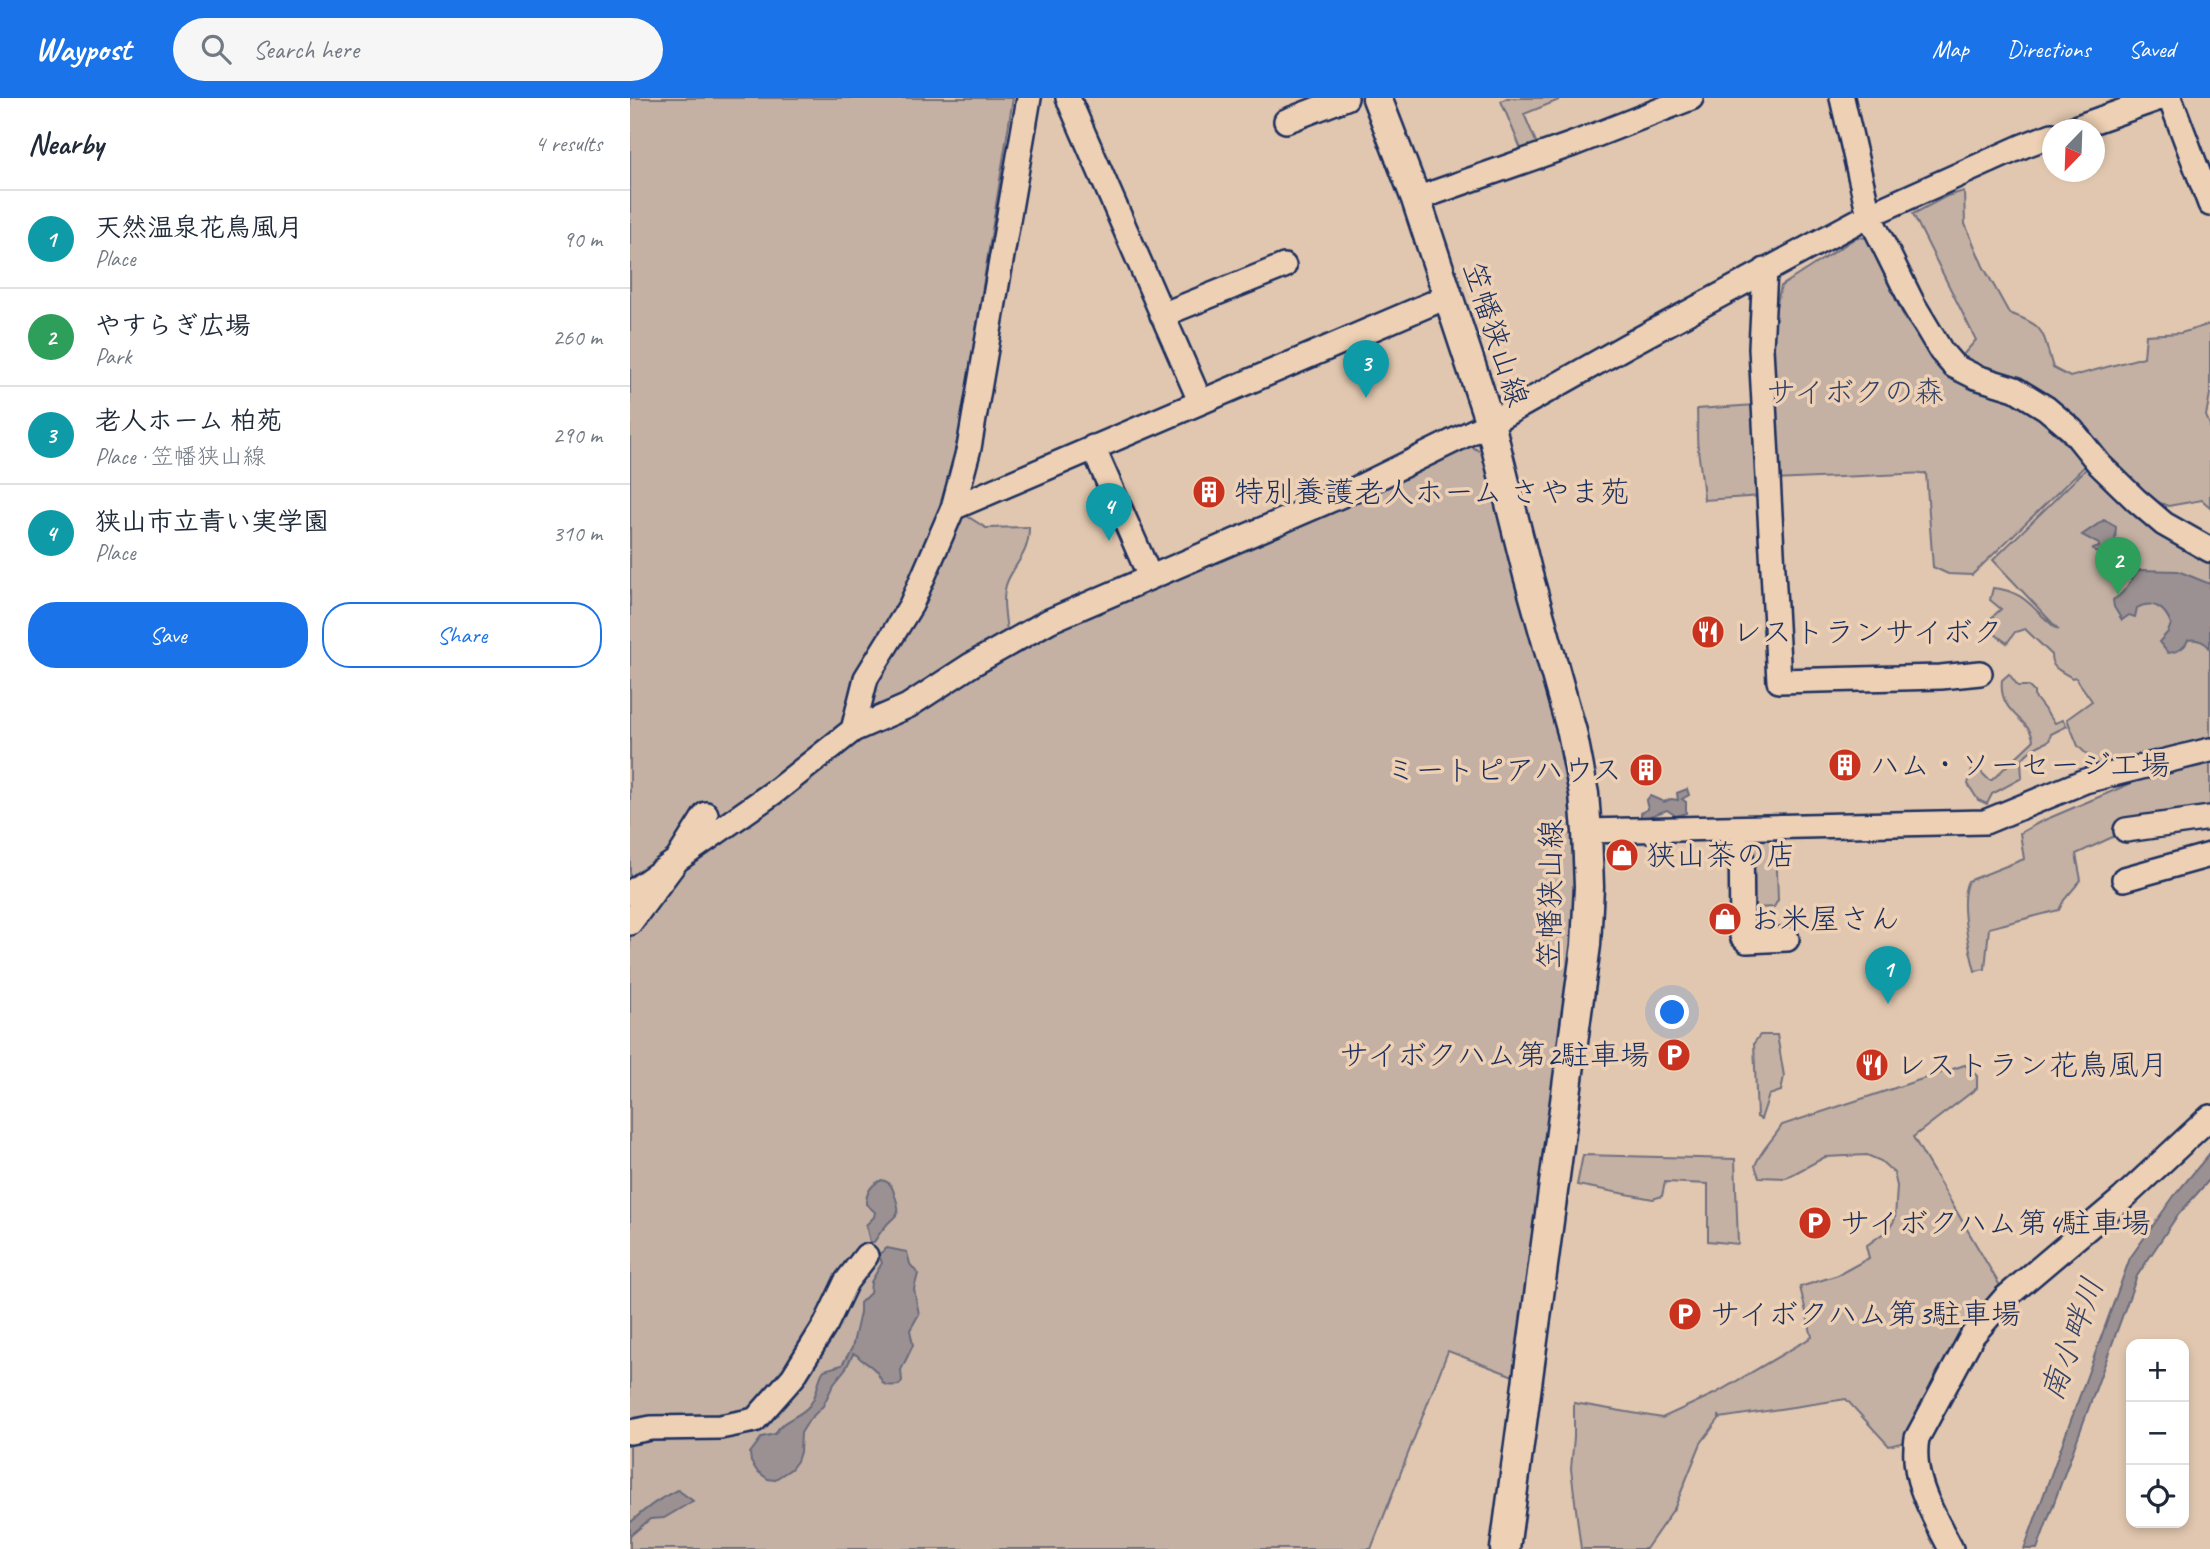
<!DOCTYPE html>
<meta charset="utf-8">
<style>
body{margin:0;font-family:Caveat,"Klee One",sans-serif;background:#f6f6f7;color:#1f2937}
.controls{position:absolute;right:21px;bottom:21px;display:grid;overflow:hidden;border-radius:14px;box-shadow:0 4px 10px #0003}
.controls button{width:63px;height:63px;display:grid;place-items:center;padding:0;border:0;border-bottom:2px solid #e0e1e3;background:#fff;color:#1f2937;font:35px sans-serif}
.compass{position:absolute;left:1412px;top:21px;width:63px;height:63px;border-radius:50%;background:#fff;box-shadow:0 4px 10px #0003;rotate:203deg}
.you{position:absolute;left:1043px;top:915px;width:24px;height:24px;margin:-18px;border:5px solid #fff;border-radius:50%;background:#1a73e8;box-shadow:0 0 0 10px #1a73e833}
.badge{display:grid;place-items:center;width:46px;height:46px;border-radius:50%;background:#1a73e8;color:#fff;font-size:23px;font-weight:700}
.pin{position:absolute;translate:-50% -58px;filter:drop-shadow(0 2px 4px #0008)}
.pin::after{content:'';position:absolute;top:37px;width:24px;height:21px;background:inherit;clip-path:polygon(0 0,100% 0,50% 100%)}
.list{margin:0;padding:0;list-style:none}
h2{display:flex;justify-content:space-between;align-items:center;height:91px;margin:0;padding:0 28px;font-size:30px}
h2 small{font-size:23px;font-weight:400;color:#747a83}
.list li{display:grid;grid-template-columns:46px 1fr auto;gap:21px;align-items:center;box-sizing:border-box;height:98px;padding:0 28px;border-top:2px solid #e0e1e3}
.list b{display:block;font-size:26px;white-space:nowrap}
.list p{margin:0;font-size:23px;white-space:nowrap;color:#747a83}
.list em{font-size:23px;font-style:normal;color:#747a83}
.actions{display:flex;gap:14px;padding:21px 28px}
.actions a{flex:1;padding:16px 0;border:2px solid #1a73e8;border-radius:28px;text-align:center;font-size:24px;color:#1a73e8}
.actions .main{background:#1a73e8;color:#fff}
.icon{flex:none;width:38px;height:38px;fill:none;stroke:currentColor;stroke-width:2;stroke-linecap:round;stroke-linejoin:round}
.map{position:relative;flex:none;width:1580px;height:1451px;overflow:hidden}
header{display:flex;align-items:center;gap:42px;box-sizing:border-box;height:98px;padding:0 35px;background:#1a73e8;color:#fff}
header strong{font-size:33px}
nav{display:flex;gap:38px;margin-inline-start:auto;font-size:24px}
.search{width:490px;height:63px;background:#f6f6f7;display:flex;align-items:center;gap:18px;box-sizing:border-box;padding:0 24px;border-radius:38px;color:#747a83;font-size:26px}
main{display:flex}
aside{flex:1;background:#fff}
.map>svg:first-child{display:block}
</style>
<header>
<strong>Waypost</strong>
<div class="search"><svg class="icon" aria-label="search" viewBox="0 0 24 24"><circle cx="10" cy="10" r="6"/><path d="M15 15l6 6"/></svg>Search here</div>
<nav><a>Map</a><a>Directions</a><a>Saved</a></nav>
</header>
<main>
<aside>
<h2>Nearby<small>4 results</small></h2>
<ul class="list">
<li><span class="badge" style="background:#0f9aa8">1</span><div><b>天然温泉花鳥風月</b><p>Place</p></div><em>90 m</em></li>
<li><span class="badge" style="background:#2e9e5b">2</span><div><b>やすらぎ広場</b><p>Park</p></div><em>260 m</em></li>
<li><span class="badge" style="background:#0f9aa8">3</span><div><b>老人ホーム 柏苑</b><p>Place · 笠幡狭山線</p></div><em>290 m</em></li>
<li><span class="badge" style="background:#0f9aa8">4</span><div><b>狭山市立青い実学園</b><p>Place</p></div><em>310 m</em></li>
</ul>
<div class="actions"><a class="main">Save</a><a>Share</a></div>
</aside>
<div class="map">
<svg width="1580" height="1451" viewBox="0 0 1580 1451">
<rect width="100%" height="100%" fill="#e1c7af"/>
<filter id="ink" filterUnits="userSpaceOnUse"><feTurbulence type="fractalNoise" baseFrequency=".0143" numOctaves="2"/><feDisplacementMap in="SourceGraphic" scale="14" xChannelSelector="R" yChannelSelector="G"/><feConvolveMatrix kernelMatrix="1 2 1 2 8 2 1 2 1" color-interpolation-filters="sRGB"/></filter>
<g filter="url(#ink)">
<!-- green -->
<path fill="#c4b1a3" stroke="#707080" stroke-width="2" d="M0,0h383l-53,333c-12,35 -5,49 4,83l22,14 43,-1c0,26 -11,32 -21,53 -7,15 -3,34 -1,51l22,-7 430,-176 11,-2 14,7 58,203 37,174 1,71 -64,476 -68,-26 -77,198h-741z
M877,0h51l1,2 -35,14 15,35h-18l-20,-48z
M1334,93l1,33 18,42 26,47c38,13 33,19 44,55l17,9 74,-20 2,-22 35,-2 29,-9v70l-4,22 4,9v82l-8,-7 -34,6 -23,-9 -184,-140 15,-17 -63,-126 34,-18z
M1227,139l10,1 38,81 37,50 82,37 24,19 38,40 -114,110 -24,-1 -15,-7 -7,-94 -152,7 -4,-148 11,-46z
M1125,307l7,91 -58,4c-1,-17 -4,-34 -6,-51 -2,-12 0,-27 -1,-40z
M1458,369l122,94v183l-110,23 -22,-21 -11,-27 25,-18 -17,-24 -3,1c-11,-8 -21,-8 -21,-24l-26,-25 -10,3 -8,11 -12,-9 -6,-14 12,-11 -11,-9 3,-12c35,3 41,25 66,42l-66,-70z
M1379,576l9,12h10l6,6v4l21,27 8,-3 4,6 -16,8 -2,7c-12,5 -20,9 -28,19l1,18 -30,16 -5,10 -9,-4 -10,-16 4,-14 5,-2 12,12h3l41,-39c-1,-22 -35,-26 -31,-61z
M1580,666v47l-91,23 -43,20 5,26 -17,20 -5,10 -70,18 -4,41 -10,2c-6,-23 -17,-70 -7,-90l56,-22 -4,-26 20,-11 101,-43z
M1131,739l15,2 2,61 -4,7 -17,1 -6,-10v-59z
M1130,937h17l7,41 -3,15 -12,4 -8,24 -4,-2 -3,-74z
M1335,967l12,11v12l-64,49 89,152 -36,39 -29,44 -32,70 -16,4 -43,-47 -126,19 -1,-3v4l-18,24 -26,64 -29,42h-65l-10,-80 3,-32v-34l88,15 54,-25 96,-56 -12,-50 38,-12 31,-17 -3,-12 23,-17 6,-10 2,-33 -3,-13 -13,-12 -14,-6 -42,2 -39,21 -27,-1 -4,-11c5,-15 18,-26 27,-41z
M953,1057l152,4 3,85 -30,-3v-57l-43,-2 -3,14 -9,3 -76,-14z"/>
<!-- water -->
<path fill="#9b9192" stroke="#686a7d" stroke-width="2" d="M1474,422l12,7 -1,15 8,4 5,7 -2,6 -31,-7 -2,-3 6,-2v-3l-17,-9z
M1509,472l39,1 32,13v65c-4,-7 -14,-11 -22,-9 -3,8 -11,12 -20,13l-9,-11 9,-10 3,-8c-5,-15 -18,-25 -34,-16l-2,9 -6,-2 -7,5 -8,-13 -1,-7c13,-7 16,-19 26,-30z
M1057,691l2,6 -7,4 4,3v11l-10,3 -9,-6 -17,6 -3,4h-6v-7l7,-4 -2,-8 4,-5 14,6 7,-3 7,1 -1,-7z
M1580,1055v26l-33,37 -40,60 -100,273h-13l106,-291 44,-62z
M252,1082c10,3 10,7 13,16 8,22 0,17 -11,32 -4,4 -7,10 -10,14h-4l-4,-17 8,-8 1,-5 -9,-8c0,-12 6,-20 16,-24z
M257,1150l20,4 3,12 8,10 -4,15 5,25 -9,16 3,15 -12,25 1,11 -3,4c-22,3 -14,-5 -25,-16 -6,-6 -12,-7 -17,-14l-4,-1 -7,14 -12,15 -11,23 -14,14 -8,13 -1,19 -3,9 -6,8 -17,11 -6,-1 -11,-8 -6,-9 -1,-9 12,-16 13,-3c7,-15 24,-16 34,-28 10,-11 7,-25 15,-36l18,-5 10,-17 8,-35v-10l10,-10 1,-11 11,-19 -3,-9z
M48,1392l15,11 -29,17 -14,1 -20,17v-13c14,-14 30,-25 48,-33z"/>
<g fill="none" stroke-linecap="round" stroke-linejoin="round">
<defs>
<path id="minor" d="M438,0l132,303
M1212,0l27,117 44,89 28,47 13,15 22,11 39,12 31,19 26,22 28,35 36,35 28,24 46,26
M1540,0l40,106
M656,23l60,-23
M1439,32l91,-32
M786,101l157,-55 118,-46
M1135,172l-4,78 18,333 162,-4 39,-4
M532,217l122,-49
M463,349l57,130
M323,410l496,-212
M223,632l13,-52 45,-73 42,-97 16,-60 60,-350
M1111,730l1,108 5,5 40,-2
M1496,732l84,-12
M957,733l398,-9 100,-41 125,-31
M1494,781l86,-24
M0,795l147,-103 76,-60 55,-24 63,-41 78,-44 298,-128 143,-70 138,-78 241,-130 154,-69 29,-11
M0,825l47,-63 29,-46
M0,1334l21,-4 69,-1 35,-7 38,-43 33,-53 20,-42 20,-26
M1321,1451c-18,-35 -41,-71 -34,-111l55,-102 33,-38 117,-99 88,-82"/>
<path id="major" d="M747,0l39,101 74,224 38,152 44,157 12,62 3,37 2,56 -3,58 -81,604"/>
</defs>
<!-- minor casing -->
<use href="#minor" stroke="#1b2f5e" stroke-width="28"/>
<!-- major casing -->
<use href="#major" stroke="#1b2f5e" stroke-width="33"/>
<!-- minor -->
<use href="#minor" stroke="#eed1b4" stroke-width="23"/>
<!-- major -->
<use href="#major" stroke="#eed1b4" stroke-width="28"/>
</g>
</g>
<!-- icons -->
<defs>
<symbol id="building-disc" viewBox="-11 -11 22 22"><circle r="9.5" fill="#c8321e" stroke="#eed1b4"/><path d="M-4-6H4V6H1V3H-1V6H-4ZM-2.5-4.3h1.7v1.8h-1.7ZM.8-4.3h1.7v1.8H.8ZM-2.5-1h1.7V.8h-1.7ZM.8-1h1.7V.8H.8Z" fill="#fff"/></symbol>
<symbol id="restaurant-disc" viewBox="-11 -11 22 22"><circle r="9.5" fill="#c8321e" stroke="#eed1b4"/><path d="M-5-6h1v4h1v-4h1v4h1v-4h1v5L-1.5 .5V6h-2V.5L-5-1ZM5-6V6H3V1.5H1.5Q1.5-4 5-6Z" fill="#fff"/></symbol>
<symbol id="shop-disc" viewBox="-11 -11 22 22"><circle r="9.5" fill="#c8321e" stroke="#eed1b4"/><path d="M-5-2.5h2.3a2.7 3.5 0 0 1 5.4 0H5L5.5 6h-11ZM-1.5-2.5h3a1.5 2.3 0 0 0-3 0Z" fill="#fff"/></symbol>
<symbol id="parking-disc" viewBox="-11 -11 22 22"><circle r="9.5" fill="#c8321e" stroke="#eed1b4"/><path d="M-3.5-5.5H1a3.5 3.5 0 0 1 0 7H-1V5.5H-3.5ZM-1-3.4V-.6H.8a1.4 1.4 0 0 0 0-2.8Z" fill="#fff"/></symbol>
</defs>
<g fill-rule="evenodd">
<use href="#building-disc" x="560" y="375" width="38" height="38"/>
<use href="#restaurant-disc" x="1059" y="515" width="38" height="38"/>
<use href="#building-disc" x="1196" y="648" width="38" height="38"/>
<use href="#building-disc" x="997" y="653" width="38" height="38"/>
<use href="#shop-disc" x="973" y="738" width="38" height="38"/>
<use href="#shop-disc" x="1076" y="802" width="38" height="38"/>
<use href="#parking-disc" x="1025" y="938" width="38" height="38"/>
<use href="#restaurant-disc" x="1223" y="948" width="38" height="38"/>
<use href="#parking-disc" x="1166" y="1106" width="38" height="38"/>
<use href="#parking-disc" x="1036" y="1197" width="38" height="38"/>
</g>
<g text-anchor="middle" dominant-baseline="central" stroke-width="7" stroke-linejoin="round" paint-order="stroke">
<!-- street labels -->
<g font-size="30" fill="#1b2f5e" stroke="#eed1b4">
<text transform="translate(866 236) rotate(72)">笠幡狭山線</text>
<text transform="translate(920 796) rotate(-89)">笠幡狭山線</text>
</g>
<!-- park labels -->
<g font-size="30" fill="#344268" stroke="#eed1b4">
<text x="1225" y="294">サイボクの森</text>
</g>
<!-- poi labels -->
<g font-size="30" fill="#1b2f5e" stroke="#eed1b4" text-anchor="start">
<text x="604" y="394">特別養護老人ホーム さやま苑</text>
<text x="1102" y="534">レストランサイボク</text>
<text x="1240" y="667">ハム・ソーセージ工場</text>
<text x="992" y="672" text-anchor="end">ミートピアハウス</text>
<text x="1016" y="757">狭山茶の店</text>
<text x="1120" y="821">お米屋さん</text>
<text x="1020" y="957" text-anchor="end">サイボクハム第2駐車場</text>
<text x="1266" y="967">レストラン花鳥風月</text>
<text x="1210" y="1125">サイボクハム第4駐車場</text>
<text x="1080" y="1216">サイボクハム第3駐車場</text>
</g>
<!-- water labels -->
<g font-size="32" font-style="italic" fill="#354368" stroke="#eed1b4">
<text transform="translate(1442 1241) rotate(-70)">南小畔川</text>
</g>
</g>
</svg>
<div class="controls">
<button>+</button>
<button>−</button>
<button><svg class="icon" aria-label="locate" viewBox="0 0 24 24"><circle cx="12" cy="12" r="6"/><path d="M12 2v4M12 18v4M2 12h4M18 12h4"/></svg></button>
</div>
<svg class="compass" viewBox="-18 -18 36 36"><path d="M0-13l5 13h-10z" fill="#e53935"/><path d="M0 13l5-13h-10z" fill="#747a83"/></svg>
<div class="you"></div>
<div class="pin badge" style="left:1258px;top:906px;background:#0f9aa8">1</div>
<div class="pin badge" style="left:1488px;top:497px;background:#2e9e5b">2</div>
<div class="pin badge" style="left:736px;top:300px;background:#0f9aa8">3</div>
<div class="pin badge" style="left:479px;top:443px;background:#0f9aa8">4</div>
</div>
</main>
